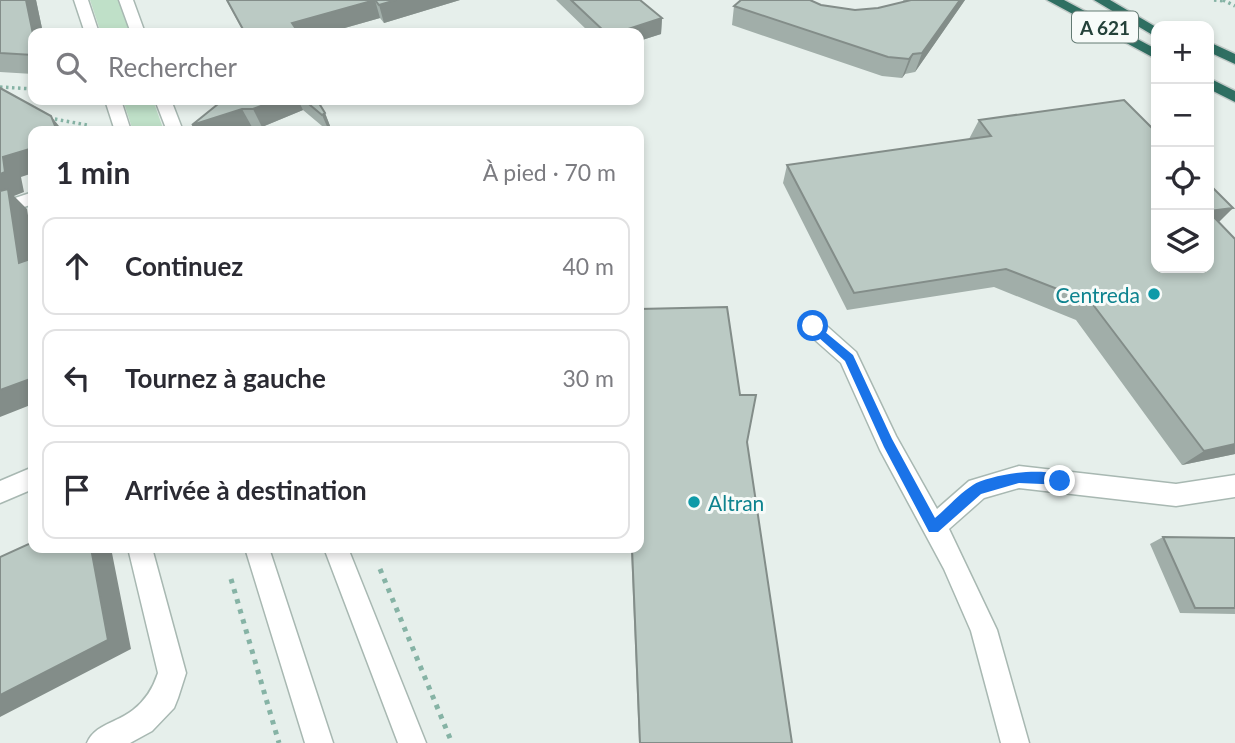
<!DOCTYPE html>
<html lang="fr">
<meta charset="utf-8">
<style>
body{margin:0;font-family:Lato,sans-serif;background:#f7f7f7;color:#2b2b33}
.controls{position:absolute;right:21px;top:21px;display:grid;overflow:hidden;border-radius:14px;box-shadow:0 4px 10px #0003}
.controls button{width:63px;height:63px;display:grid;place-items:center;padding:0;border:0;border-bottom:2px solid #e1e1e2;background:#fff;color:#2b2b33;font:35px sans-serif}
.stop{position:absolute;width:21px;height:21px;margin:-16px;border:5px solid #1a73e8;border-radius:50%;background:#fff}
.stop.end{background:#1a73e8;border-color:#fff;box-shadow:0 2px 7px #0008}
.list{margin:0;padding:0;list-style:none}
h2{display:flex;justify-content:space-between;align-items:center;height:91px;margin:0;padding:0 28px;font-size:30px}
h2 small{font-size:23px;font-weight:400;color:#7c7c81}
.list li{display:grid;grid-template-columns:46px 1fr auto;gap:21px;align-items:center;box-sizing:border-box;height:98px;margin:0 14px 14px;padding:0 14px;border:2px solid #e1e1e2;border-radius:14px}
.list b{display:block;font-size:26px;white-space:nowrap}
.list em{font-size:23px;font-style:normal;color:#7c7c81}
.icon{flex:none;width:38px;height:38px;fill:none;stroke:currentColor;stroke-width:2;stroke-linecap:round;stroke-linejoin:round}
.map{position:relative;flex:none;width:1235px;height:743px;overflow:hidden}
.search{position:absolute;background:#fff;box-shadow:0 4px 10px #0003;left:28px;top:28px;width:616px;height:77px;display:flex;align-items:center;gap:18px;box-sizing:border-box;padding:0 24px;border-radius:14px;color:#7c7c81;font-size:26px}
.panel{position:absolute;background:#fff;box-shadow:0 4px 10px #0003;left:28px;top:126px;width:616px;height:427px;border-radius:14px}
.map>svg:first-child{display:block}
</style>
<div class="map">
<svg width="1235" height="743" viewBox="0 0 1235 743">
<rect width="100%" height="100%" fill="#e6efeb"/>
<!-- green -->
<path fill="#bfe0c8" d="M90,0h28l12,33h-29z
M123,100h30l11,31h-31z"/>
<g fill="none" stroke-linecap="round" stroke-linejoin="round">
<defs>
<path id="service" d="M33,192v12l-33,11v-12z
M813,318l7,2 36,32 40,84 41,73 32,-28 50,-15 157,18 59,-9v22l-59,9 -157,-18 -35,10 -35,31 48,101 32,113h-28l-30,-112 -27,-62 -64,-119 -39,-87 -35,-31 -3,-6 3,-6z
M33,467v22l-33,14v-22z
M128,548h24l34,125 -8,25 -4,10 -22,23 -22,12h-43c8,-19 30,-20 46,-33 13,-10 20,-22 25,-37z"/>
<path id="minor" d="M74,0h14l11,33h-14z
M119,0h14l12,33h-14z
M105,100h16l10,31h-16z
M155,100h16l12,31h-16z
M245,548h24l64,195h-28z
M324,548h24l78,195h-28z"/>
<path id="motorway" d="M1047,0h17l92,49v10z
M1094,0h16l46,27v10z
M1209,42l26,12v10l-26,-12z
M1209,78l26,13v11l-26,-13z"/>
</defs>
<!-- service casing -->
<use href="#service" stroke="#a8b8b2" stroke-width="3"/>
<!-- minor casing -->
<use href="#minor" stroke="#a8b8b2" stroke-width="3"/>
<!-- motorway casing -->
<use href="#motorway" stroke="#c2cac8" stroke-width="3"/>
<!-- path-far1 -->
<path stroke="#86b3a5" stroke-width="3.5" stroke-dasharray="2.5 3.5" stroke-linecap="butt" d="M1214,0l12,1
M1223,0l12,6
M0,87l33,2
M49,118l38,7"/>
<!-- path -->
<path stroke="#86b3a5" stroke-width="5" stroke-dasharray="4.5 6" stroke-linecap="butt" d="M380,569l72,174
M231,579l48,164"/>
<!-- service -->
<use href="#service" fill="#fff" fill-rule="evenodd"/>
<!-- minor -->
<use href="#minor" fill="#fff" fill-rule="evenodd"/>
<!-- motorway -->
<use href="#motorway" fill="#2f6f62" fill-rule="evenodd"/>
</g>
<!-- wall -->
<path fill="#a1aea9" d="M0,0h36l7,33h-10v41l-33,-2z
M226,0h234l-76,23 -4,-5 -53,15h-83z
M556,0h84l22,18 -1,16 -22,7v-8h-49z
M903,0h62l-50,72 -10,2 -3,4 -20,-2 -150,-51 2,-19 87,-1 34,5 23,-2 26,-6z
M223,100h94l8,13 7,18h-4l-25,-21 -41,17h-10l-14,4h-42z
M979,120l230,64 24,24 -15,14 17,232 -53,11 -106,-145 -82,-33 -147,23 -64,-127 4,-18 182,-26z
M747,442l45,301h-153l-8,-195h8z
M1163,537l72,1v76l-55,-1 -30,-69z"/>
<!-- shaded-wall -->
<path fill="#838d89" d="M26,0h10l7,33h-10z
M375,0l5,18 -53,15h-45l10,-10z
M396,0h64l-76,23 -5,-18z
M960,0h5l-50,72 7,-19z
M662,18l-1,16 -22,7v-8h-23z
M913,54l-8,20 -3,4 7,-19z
M277,100h21l5,10 -41,17 -9,-18z
M242,109l10,18 -14,4h-42l-4,-6z
M325,113l7,18h-3l-7,-16z
M51,116l12,15h-6z
M33,148v25l-12,4 3,15 -10,4 13,13 6,38v29l-14,-13 -19,-62v-27l3,-17z
M1233,208l-18,18 -6,-15z
M33,378v26l-33,13v-27z
M1235,444v10l-53,11 22,-14z
M91,548h20l20,101 -131,68v-22z"/>
<!-- building -->
<path fill="#bbcac4" stroke="#838d89" stroke-width="2" d="M0,0h26l7,34v21l-33,-2z
M227,0h169l-17,5 -4,-5 -83,23 4,6 -14,4h-37z
M571,0h69l22,18 -46,15h-10z
M741,0h69l11,5 34,5 23,-2 33,-8h49l-38,53 -9,1 -4,5 -21,-2 -154,-51z
M0,88l51,28 6,15h-24v17l-30,9 2,15 -5,2z
M223,100h54l-24,9h-11l-50,16z
M304,100h13l8,13 -3,2z
M1124,100l32,32v136h53v-56l26,27v205l-31,7 -113,-149 -85,-33 -152,24 -67,-128 204,-29 -12,-16z
M1209,184l24,24 -24,3z
M8,189l11,74 14,-5v120l-33,12v-199z
M727,307l13,88h16l-9,47 45,301h-152l-8,-195h7v-239z
M1163,537l72,1v70h-40z
M33,542v6h58l17,92 -108,55v-138z"/>
<!-- route -->
<path fill="#1a73e8" d="M813,322l40,33 39,84 43,79c12,-10 24,-24 38,-33 16,-10 82,-22 93,-4l-1,4 -46,-2 -38,11 -43,38h-9l-45,-85 -39,-86 -36,-32v-6z"/>
<!-- markers -->
<g fill="#0f9aa8" stroke="#f7fbf9" stroke-width="2.5">
<circle cx="1154" cy="294" r="7"/>
<circle cx="694" cy="502" r="7"/>
</g>
<g text-anchor="middle" dominant-baseline="central" stroke-width="6" stroke-linejoin="round" paint-order="stroke">
<!-- shield labels -->
<rect fill="#f7fbf9" stroke="#637a73" stroke-width="2" x="1072" y="11.5" width="66" height="31" rx="5"/>
<g font-size="19" font-weight="bold" fill="#24423a">
<text x="1105" y="27">A 621</text>
</g>
<!-- culture labels -->
<g font-size="21" fill="#0d838f" stroke="#f7fbf9" text-anchor="end">
<text x="1140" y="294">Centreda</text>
<text x="708" y="502" text-anchor="start">Altran</text>
</g>
</g>
</svg>
<div class="controls">
<button>+</button>
<button>−</button>
<button><svg class="icon" aria-label="locate" viewBox="0 0 24 24"><circle cx="12" cy="12" r="6"/><path d="M12 2v4M12 18v4M2 12h4M18 12h4"/></svg></button>
<button><svg class="icon" aria-label="layers" viewBox="0 0 24 24"><path d="M12 4l9 5-9 5-9-5zM3 14l9 5 9-5"/></svg></button>
</div>
<div class="stop" style="left:813px;top:326px"></div>
<div class="stop end" style="left:1060px;top:481px"></div>
<div class="search"><svg class="icon" aria-label="search" viewBox="0 0 24 24"><circle cx="10" cy="10" r="6"/><path d="M15 15l6 6"/></svg>Rechercher</div>
<section class="panel">
<h2>1 min<small>À pied · 70 m</small></h2>
<ul class="list">
<li><svg class="icon" aria-label="ahead" viewBox="0 0 24 24"><path d="M12 20V5M6 11l6-6 6 6"/></svg><div><b>Continuez</b></div><em>40 m</em></li>
<li><svg class="icon" aria-label="left" viewBox="0 0 24 24"><path d="M17 20v-9H6M10 6l-5 5 5 5"/></svg><div><b>Tournez à gauche</b></div><em>30 m</em></li>
<li><svg class="icon" aria-label="arrive" viewBox="0 0 24 24"><path d="M6 21V4h12l-3 4 3 4H6"/></svg><div><b>Arrivée à destination</b></div></li>
</ul>
</section>
</div>
